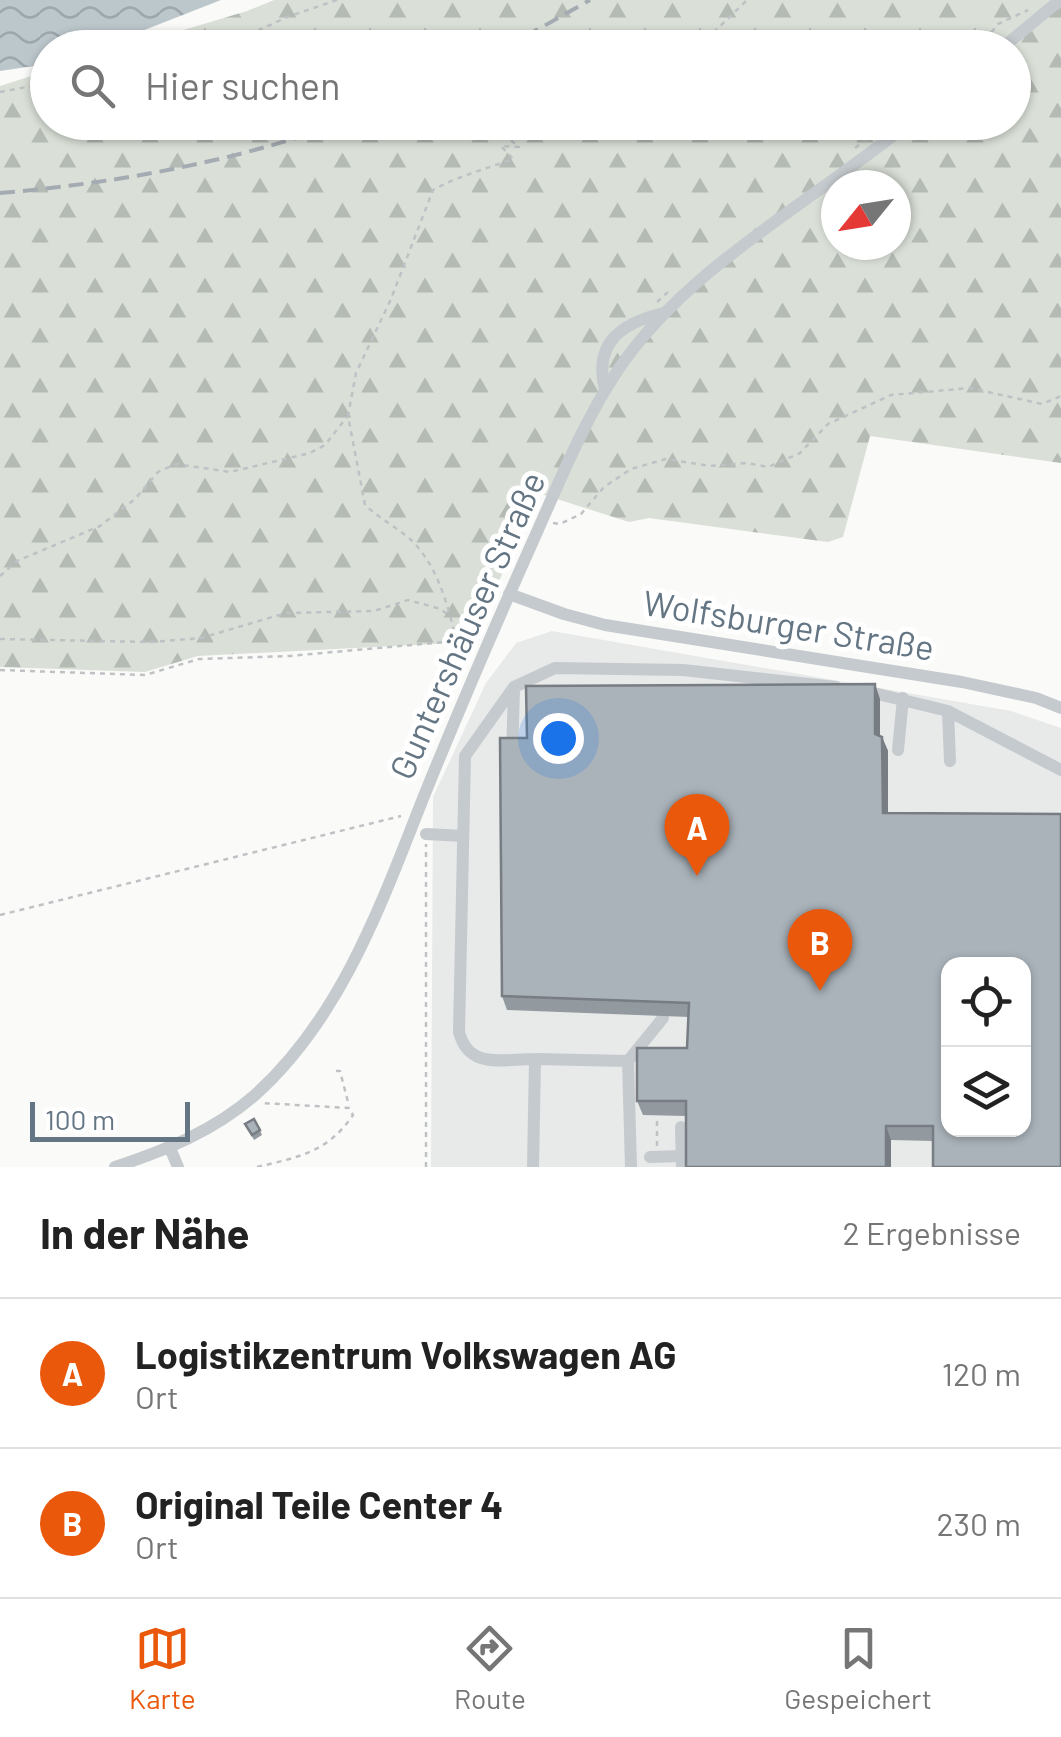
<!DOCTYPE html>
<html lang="de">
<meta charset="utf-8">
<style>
body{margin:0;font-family:Barlow,sans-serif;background:#f6f6f6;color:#222}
.controls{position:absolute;right:30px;bottom:30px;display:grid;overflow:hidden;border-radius:20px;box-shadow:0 2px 8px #0004}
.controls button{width:90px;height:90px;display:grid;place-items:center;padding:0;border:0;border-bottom:2px solid #e0e0e0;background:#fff;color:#222;font:50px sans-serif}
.compass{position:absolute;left:821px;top:170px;width:90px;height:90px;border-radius:50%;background:#fff;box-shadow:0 2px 8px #0004;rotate:240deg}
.scale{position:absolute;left:30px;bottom:25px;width:160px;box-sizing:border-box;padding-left:10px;border:5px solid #647584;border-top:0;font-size:28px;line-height:35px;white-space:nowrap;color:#647584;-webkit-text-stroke:8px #fff;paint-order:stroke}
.you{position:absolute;left:558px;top:738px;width:35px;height:35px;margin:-25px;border:8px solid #fff;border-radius:50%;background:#1a73e8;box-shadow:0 0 0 15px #1a73e833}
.badge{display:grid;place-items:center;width:65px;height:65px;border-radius:50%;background:#ea580c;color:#fff;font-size:32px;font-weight:700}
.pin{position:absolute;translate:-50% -82px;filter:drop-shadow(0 2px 5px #0008)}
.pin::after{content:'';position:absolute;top:52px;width:35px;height:30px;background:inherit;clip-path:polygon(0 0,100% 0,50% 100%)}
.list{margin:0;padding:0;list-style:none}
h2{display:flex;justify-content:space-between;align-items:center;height:130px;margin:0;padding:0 40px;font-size:42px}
h2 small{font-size:32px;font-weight:400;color:#767676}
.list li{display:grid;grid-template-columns:65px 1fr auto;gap:30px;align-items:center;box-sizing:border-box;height:150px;padding:0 40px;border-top:2px solid #e0e0e0}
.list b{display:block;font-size:38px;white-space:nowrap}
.list p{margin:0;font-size:32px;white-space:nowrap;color:#767676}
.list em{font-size:32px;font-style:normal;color:#767676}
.icon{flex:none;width:55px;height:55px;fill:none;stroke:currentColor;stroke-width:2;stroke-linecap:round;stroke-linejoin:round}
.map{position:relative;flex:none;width:1061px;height:1167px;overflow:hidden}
.search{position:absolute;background:#fff;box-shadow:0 2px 8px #0004;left:30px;right:30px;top:30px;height:110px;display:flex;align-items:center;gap:25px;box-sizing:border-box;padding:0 35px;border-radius:55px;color:#767676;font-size:38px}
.sheet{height:430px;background:#fff}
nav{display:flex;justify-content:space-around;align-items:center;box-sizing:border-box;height:140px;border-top:2px solid #e0e0e0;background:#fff;font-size:28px;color:#767676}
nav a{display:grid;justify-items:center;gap:5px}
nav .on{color:#ea580c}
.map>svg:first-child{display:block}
</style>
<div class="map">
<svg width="1061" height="1167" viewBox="0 0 1061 1167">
<defs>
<pattern id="forest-firs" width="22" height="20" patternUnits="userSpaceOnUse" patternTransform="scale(2.5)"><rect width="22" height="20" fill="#dae0d7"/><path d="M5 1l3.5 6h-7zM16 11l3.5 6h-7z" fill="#b4bab4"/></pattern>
<pattern id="water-waves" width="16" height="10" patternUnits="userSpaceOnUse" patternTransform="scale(2.5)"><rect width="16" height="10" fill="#bcc7cc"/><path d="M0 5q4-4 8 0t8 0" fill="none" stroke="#9ca6ab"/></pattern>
</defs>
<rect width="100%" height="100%" fill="#fafaf8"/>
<!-- built -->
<path fill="#e8e9e9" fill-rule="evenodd" d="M552,631l459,80 50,17v439h-630l2,-370 53,-114 30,-40zM948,964h76v166h-76z"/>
<!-- forest -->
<path fill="url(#forest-firs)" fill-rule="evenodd" d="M274,0h787v463l-191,-27 -27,101 -15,5 -179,-24 -20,4 -91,-29 -66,149 -274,14 -53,16 -145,-5v-581l47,-15 1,51h966v-74l-887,-1 120,-36zM836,185h60v60h-60z"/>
<!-- water -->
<path fill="url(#water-waves)" d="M0,0h221l-120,47 -53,1 -1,16 -47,7z"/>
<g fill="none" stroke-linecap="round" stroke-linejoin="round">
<!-- path -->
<path stroke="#bfc2c5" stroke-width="2.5" stroke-dasharray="5 5" stroke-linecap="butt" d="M222,48l65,-31 50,-17
M688,48l24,-14 35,-34
M979,48l19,-24 30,-14
M0,92l48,-9
M503,131c24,5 38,2 60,-9
M855,148l34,-26
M657,302l13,-12
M553,523l7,1 21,-10 23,-27 27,-18 35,-10 44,7 37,-3 21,4 32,-14 28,-29 63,-29 79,-7 72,16 19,-8
M0,576l17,-15 83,-35 35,-27 23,-27 18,-8 54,8 80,-19 15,-8 22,-28
M0,639l151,3 50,-4 85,-25 88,-2 34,-11 33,9 8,7
M456,641c-7,-34 -19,-77 -46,-102 -14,-12 -31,-21 -45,-34l-17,-89 8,-43 35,-74 42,-109c25,-14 53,-21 80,-31l-12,-13 18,1 -31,-25
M0,670l145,5 54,-16 90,-3 167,-15 23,-7
M0,915l401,-99
M336,1071h4l9,35
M657,1146v-30
M257,1167c42,-10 71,-15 96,-52l-4,-7 -87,-5
M426,1167v-323"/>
<!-- minor -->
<path stroke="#c5cace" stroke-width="12" d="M1002,48l58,-48
M605,390c-12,-47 16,-67 59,-77
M509,594l55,20 41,11 357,57 74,16 25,10
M861,690l87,21 113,59
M948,711l2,50
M898,750l5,-52
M512,753l2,-63
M426,834l37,2
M535,1059c-33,0 -66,11 -76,-27l6,-276 49,-69 41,-19 128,2 153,17
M628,1061l35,-43
M681,1127l1,40
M170,1148l8,19
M650,1157l32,-1
M115,1167c51,-17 99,-36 140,-72 87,-78 127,-193 169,-299 36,-89 74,-177 113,-264 24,-54 48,-113 81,-162 70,-104 196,-169 292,-248
M533,1167l2,-108 93,2 3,106"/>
<!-- rail -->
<path stroke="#a4abb2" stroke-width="4" stroke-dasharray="15 8" stroke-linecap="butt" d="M505,48l85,-48
M0,193c117,-10 233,-31 344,-71"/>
</g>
<!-- wall -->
<path fill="#929aa0" d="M880,699v37l2,1 6,14v62l173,1 -128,327 -42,-1 -205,-24 -43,-1 -6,-14 50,-53 2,-31 -182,-7 -5,-14 25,-258z
M245,1124l15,6 2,5 -8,5z"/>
<!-- shaded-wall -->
<path fill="#777d82" d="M875,684l5,15v50l-5,-15z
M882,737l6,14v77l-5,-15z
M886,1126l5,14v27h-5z"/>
<!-- building -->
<path fill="#aab3ba" stroke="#777d82" stroke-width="2.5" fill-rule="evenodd" d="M875,684v50l7,3 1,76 178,1v353h-128v-41h-47v41h-200v-66h-49v-53h50l2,-45 -187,-7 -2,-258h27l-1,-52zM948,964h76v166h-76z
M254,1119l6,11 -8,5 -7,-11z"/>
<g text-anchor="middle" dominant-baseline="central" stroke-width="10" stroke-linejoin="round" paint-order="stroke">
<!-- street labels -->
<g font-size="35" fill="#647584" stroke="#fff">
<text transform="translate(789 624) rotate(9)">Wolfsburger Straße</text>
<text transform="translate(466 625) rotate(-66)">Guntershäuser Straße</text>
</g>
</g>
</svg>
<div class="controls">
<button><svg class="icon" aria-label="locate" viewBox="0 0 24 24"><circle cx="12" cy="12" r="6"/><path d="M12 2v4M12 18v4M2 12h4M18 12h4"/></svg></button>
<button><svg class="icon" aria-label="layers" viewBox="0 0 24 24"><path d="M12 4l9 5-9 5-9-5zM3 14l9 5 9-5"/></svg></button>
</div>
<svg class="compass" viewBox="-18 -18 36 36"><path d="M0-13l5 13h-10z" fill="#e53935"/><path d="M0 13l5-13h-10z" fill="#767676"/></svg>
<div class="scale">100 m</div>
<div class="you"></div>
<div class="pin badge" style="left:697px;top:876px">A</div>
<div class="pin badge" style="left:820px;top:991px">B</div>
<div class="search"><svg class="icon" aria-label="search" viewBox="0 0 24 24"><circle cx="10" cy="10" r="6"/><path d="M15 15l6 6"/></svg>Hier suchen</div>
</div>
<section class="sheet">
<h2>In der Nähe<small>2 Ergebnisse</small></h2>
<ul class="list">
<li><span class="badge">A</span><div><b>Logistikzentrum Volkswagen AG</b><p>Ort</p></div><em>120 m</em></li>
<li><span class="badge">B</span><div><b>Original Teile Center 4</b><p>Ort</p></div><em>230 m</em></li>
</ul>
</section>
<nav>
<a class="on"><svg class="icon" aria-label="map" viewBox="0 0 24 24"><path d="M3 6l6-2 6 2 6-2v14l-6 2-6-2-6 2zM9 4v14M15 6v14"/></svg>Karte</a>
<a><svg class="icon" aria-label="directions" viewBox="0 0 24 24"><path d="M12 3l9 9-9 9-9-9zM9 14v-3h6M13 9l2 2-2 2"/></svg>Route</a>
<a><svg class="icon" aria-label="saved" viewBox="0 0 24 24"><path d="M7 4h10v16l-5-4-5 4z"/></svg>Gespeichert</a>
</nav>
